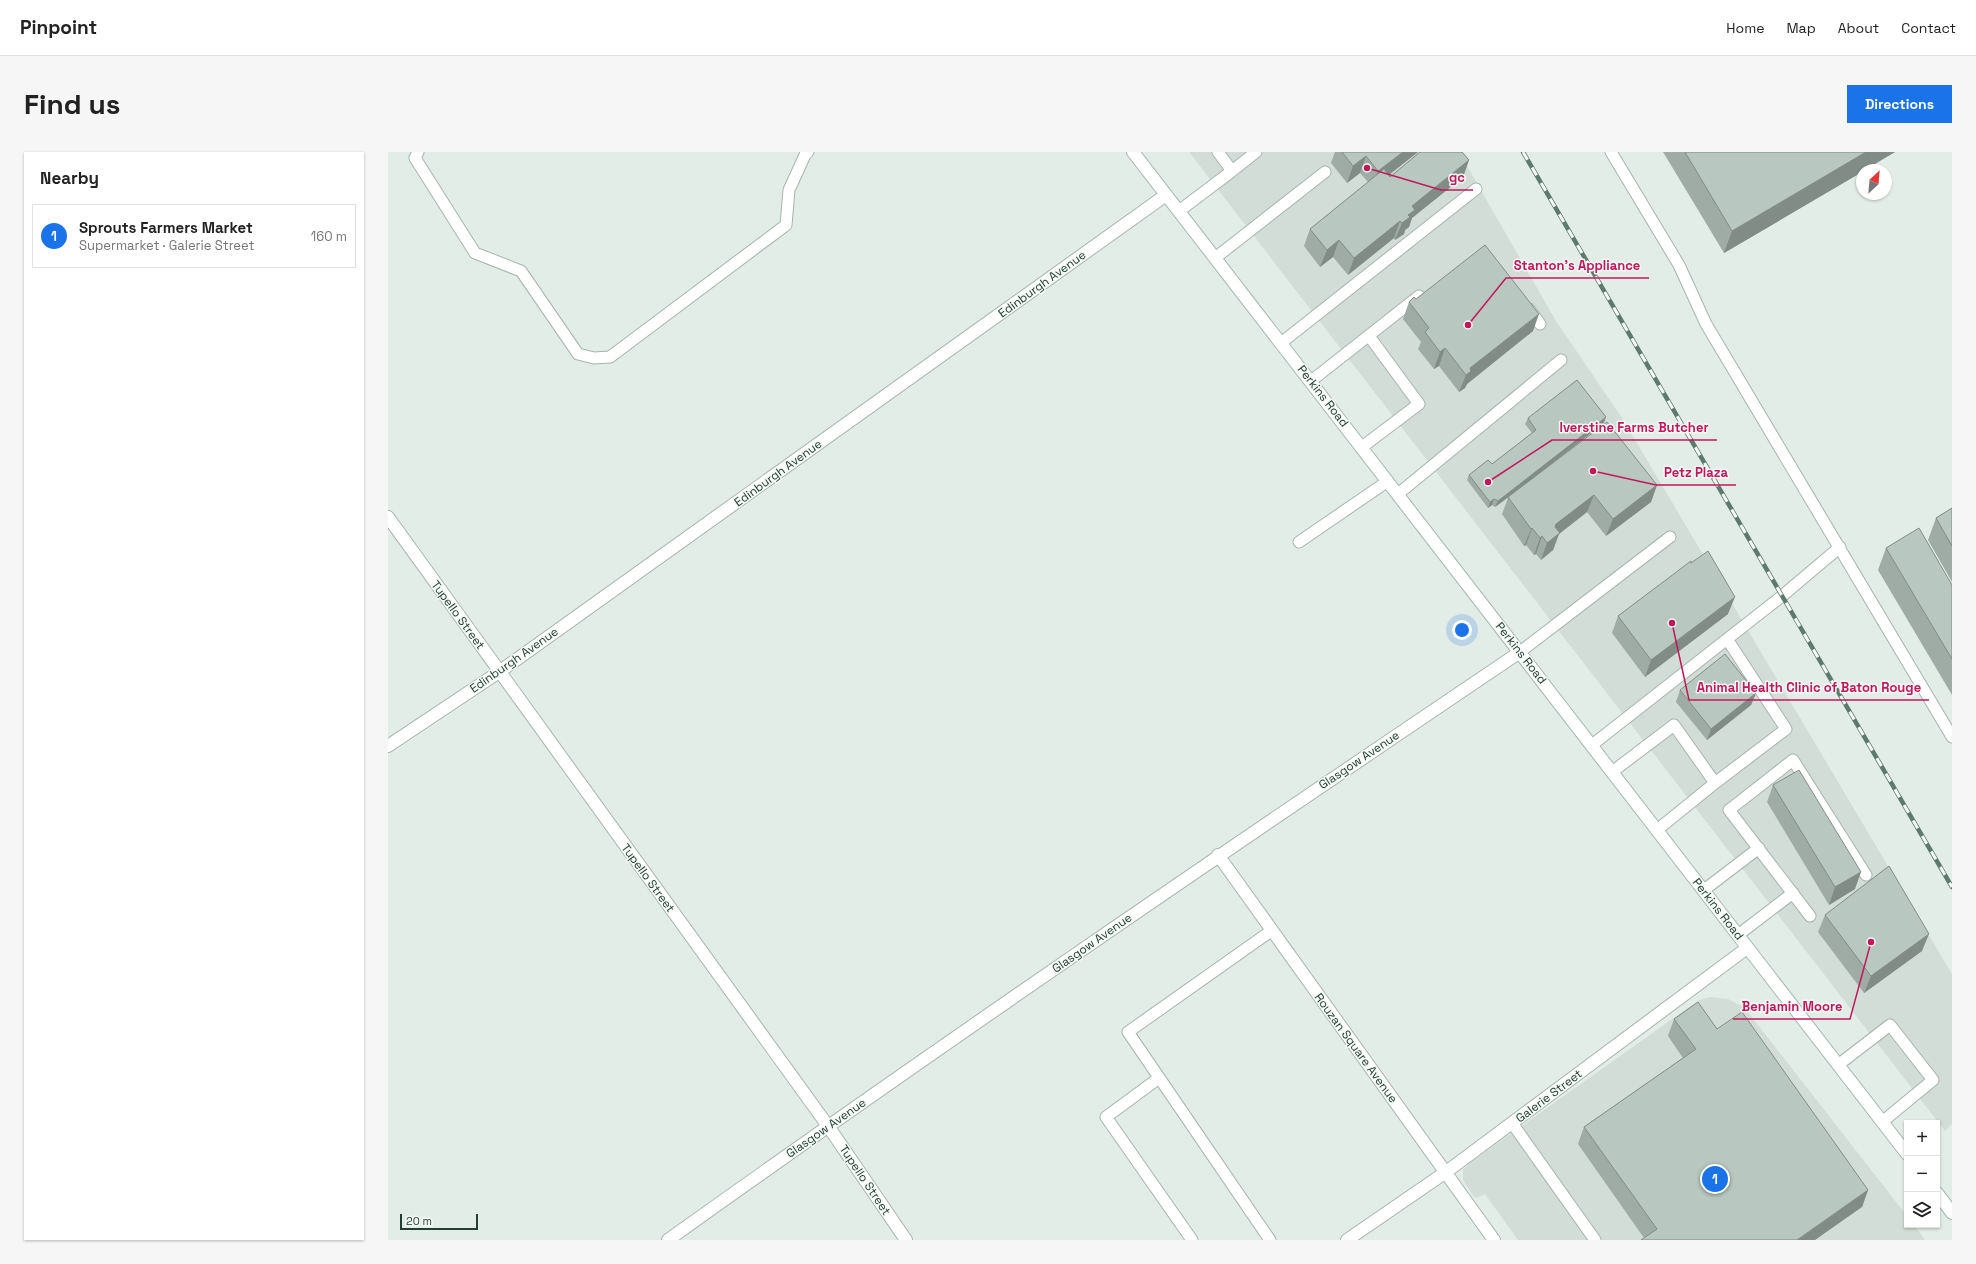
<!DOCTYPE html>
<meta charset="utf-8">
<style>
body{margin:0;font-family:"Space Grotesk",sans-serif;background:#f6f6f6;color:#222}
.controls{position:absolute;right:12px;bottom:12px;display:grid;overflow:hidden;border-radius:0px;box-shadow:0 1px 3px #0004}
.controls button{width:36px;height:36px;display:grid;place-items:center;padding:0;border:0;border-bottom:1px solid #e0e0e0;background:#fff;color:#222;font:20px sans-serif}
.compass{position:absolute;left:1468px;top:12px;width:36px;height:36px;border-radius:50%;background:#fff;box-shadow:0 1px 3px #0004;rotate:26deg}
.scale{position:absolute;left:12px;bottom:10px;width:78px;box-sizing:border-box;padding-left:4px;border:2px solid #223f33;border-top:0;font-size:11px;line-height:14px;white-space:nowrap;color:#223f33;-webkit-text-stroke:3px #f4f9f6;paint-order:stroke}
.you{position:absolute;left:1074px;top:478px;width:14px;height:14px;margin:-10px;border:3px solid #fff;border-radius:50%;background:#1a73e8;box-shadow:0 0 0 6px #1a73e833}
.badge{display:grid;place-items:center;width:26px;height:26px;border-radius:50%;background:#1a73e8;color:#fff;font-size:13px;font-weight:700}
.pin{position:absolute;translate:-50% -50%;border:2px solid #fff;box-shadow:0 1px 4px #0006}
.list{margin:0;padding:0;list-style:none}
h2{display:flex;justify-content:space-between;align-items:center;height:52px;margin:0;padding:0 16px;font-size:17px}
h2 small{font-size:13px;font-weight:400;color:#767676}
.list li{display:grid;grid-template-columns:26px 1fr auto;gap:12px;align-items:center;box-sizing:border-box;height:64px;margin:0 8px 8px;padding:0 8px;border:1px solid #e0e0e0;border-radius:0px}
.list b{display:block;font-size:15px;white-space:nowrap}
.list p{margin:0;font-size:13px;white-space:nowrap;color:#767676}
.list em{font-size:13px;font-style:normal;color:#767676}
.icon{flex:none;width:22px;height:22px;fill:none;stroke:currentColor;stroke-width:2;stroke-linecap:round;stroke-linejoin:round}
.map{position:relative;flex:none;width:1564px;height:1088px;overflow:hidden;border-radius:0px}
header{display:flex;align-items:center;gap:24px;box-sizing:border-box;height:56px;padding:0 20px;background:#fff;border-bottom:1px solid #e0e0e0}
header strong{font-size:19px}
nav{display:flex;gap:22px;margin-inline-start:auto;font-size:14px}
.intro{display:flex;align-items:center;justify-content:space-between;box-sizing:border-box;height:96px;padding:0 24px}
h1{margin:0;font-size:28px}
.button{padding:10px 18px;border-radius:0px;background:#1a73e8;color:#fff;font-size:14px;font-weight:700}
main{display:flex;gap:24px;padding:0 24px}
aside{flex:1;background:#fff;border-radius:0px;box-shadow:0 1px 3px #0004}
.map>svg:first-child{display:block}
</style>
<header>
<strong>Pinpoint</strong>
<nav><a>Home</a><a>Map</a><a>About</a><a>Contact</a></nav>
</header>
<div class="intro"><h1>Find us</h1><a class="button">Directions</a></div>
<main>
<aside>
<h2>Nearby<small></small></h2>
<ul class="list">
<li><span class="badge">1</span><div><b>Sprouts Farmers Market</b><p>Supermarket · Galerie Street</p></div><em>160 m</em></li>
</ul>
</aside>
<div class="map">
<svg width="1564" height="1088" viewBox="0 0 1564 1088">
<rect width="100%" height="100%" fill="#e3ede7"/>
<!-- built -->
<path fill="#d1ddd6" d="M801,0h270l97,169 66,97 330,556v150l-7,7z
M1322,845l18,2 16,8 163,209v9h7l11,15h-407l-33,-46 -8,4 -3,-1 -11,-17v-10l8,-8 228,-162z"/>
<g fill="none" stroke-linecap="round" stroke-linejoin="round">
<defs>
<path id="lane" d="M30,0l-3,6 60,95 46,18 57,83 16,4 16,-1 176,-132 3,-35 16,-35 3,-3
M1223,0l68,113 27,59 246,413
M844,19l24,-19
M791,59l53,-40 -14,-19
M827,106l110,-86
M1141,157l11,15
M893,191l195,-154
M923,229l108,-85
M974,295l57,-43 -50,-68
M1010,342l163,-134
M911,390l89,-61
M1132,500l150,-115
M1204,593l190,-149 58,-49
M1224,620l62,-47 41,58 -58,47
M1327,631l71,-54 -59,-90
M1316,738l55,-42
M1422,764l-81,-106 64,-50 73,115
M1350,783l55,-42
M1450,913l52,-40 43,55 -51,42
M771,926l-53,39 86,123
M1124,971l83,117
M882,1088l-142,-208 143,-101"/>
<path id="street" d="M0,365l440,609 78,114
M0,594l111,-74 667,-477
M830,703l276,385
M280,1088c281,-201 566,-395 852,-588
M959,1088l99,-68 301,-224"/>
<path id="secondary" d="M745,0l774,1002
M1549,1041l15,20"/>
</defs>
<!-- lane casing -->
<use href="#lane" stroke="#a5b5ad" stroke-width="13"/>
<!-- street casing -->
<use href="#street" stroke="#a5b5ad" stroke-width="14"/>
<!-- secondary casing -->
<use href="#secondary" stroke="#a1b9ae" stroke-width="14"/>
<!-- lane -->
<use href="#lane" stroke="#fff" stroke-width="11"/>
<!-- street -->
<use href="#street" stroke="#fff" stroke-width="12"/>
<!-- secondary -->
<use href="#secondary" stroke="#fff" stroke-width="12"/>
<defs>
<path id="rail" d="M1135,0l429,735"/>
</defs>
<!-- rail casing -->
<use href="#rail" stroke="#5d7a6e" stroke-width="4.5"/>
<!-- rail -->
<use href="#rail" stroke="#f4f9f6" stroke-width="3" stroke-dasharray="9" stroke-linecap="butt"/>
</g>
<!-- wall -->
<path fill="#9eaca5" d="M947,0h83l-29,23 1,2 79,-17 -6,17 -51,41 -3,9 -4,3 -1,4 -9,6 -1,-2 -46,37 -15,-18 -13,10 -16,-21 6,-17 58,-47 -8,-9 -13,10 -16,-20z
M1275,0h232l-33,18v2l-138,81z
M1028,147l117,32 -66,53 -2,4 -6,4 -20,-26 -5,3 -16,-20 3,-7 -18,-23 6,-17z
M1140,266l76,5 -78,61 131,1 -6,17 -45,34 -19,-24 -28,22 -6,16 -12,10 -5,-6 -2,1 -8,-10 -2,1 -22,-32 6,-16 -13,9 -3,-2 -4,3 -21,-28 2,-5 23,-11 40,-31 -7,-9z
M1564,356v74l-24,-42 8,-22z
M1498,396l66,37v110l-74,-125z
M1303,411l37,51 -83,63 -33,-44 6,-17z
M1292,538l76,3 -5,12 -44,35 -31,-38z
M1385,633l82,104 -26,16 -62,-103z
M1437,763l97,36 -58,42 -46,-61z
M1286,867l43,10 151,161 -6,17 -218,31 -66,-94 6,-17 99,-69 -15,-22z"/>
<!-- shaded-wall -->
<path fill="#818c86" d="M1015,0h15l-46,36 6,-17z
M1478,0h29l-30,18h-3v2l-138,81 8,-22z
M978,4l-6,17 -13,10 6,-17z
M1081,8l-6,17 -51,41 -3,9 -4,3 -1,4 -9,6 7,-17 10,-17z
M1012,69l-6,17 -46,37 6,-17z
M951,88l-6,17 -13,10 7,-17z
M1151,162l-6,17 -66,53 -2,4 -6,4 7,-17 4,-7z
M1057,196l-6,18 -5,3 6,-17z
M1218,265l-2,6 -109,84 3,-6z
M1269,333l-6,17 -45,34 7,-17z
M1206,343l-7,17 -28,22 -6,16 -12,10 6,-17 9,-19z
M1106,347l-2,6 -4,3 2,-6z
M1144,376l-6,17 -2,1 7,-17z
M1154,384l-6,18 -2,1 6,-17z
M1347,445l-7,17 -83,63 6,-17z
M1368,541l-5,12 -44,35 4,-11z
M1473,720l-6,17 -26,16 6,-18z
M1541,782l-7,17 -58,42 7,-17z
M1480,1038l-6,17 -47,33h-18z"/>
<!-- building -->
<path fill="#b8c8c0" stroke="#818c86" d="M954,0h61l-25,19 -12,-15 -13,10z
M1032,0h42l7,8 -57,46 3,4 -7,5 2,2 -8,6 -2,-2 -46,37 -15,-18 -12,10 -17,-21 74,-60 6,8z
M1297,0h181l-134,79z
M1097,93l54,69 -69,54 1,3 -5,4 -21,-27 -5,4 -15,-20 4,-4 -20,-26 5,-5 2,2z
M1189,228l29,37 -108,84 -4,-2 -4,3 -21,-27 19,-15 4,4 44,-34 -8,-12z
M1219,270l50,63 -44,34 -19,-24 -38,29 -1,3 5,6 -13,10 -5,-7 -2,2 -8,-10 -1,1 -23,-32z
M1564,356v38l-16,-28z
M1531,376l33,57v74l-66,-111z
M1320,399l27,46 -84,63 -33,-44 73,-55v2z
M1337,502l31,39 -45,36 -31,-39z
M1411,618l62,102 -26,15 -62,-102z
M1501,714l40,68 -58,42 -46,-61z
M1310,850l19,27 25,-17 126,178 -71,50h-156l16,-11 -73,-102 112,-78 -22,-30z"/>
<g text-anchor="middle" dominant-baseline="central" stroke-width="3" stroke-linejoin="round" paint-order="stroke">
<!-- street labels -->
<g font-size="12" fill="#223f33" stroke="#f4f9f6">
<text transform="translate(654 132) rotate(-36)">Edinburgh Avenue</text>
<text transform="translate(935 244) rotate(52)">Perkins Road</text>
<text transform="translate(390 321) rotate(-36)">Edinburgh Avenue</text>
<text transform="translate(70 463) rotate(54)">Tupello Street</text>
<text transform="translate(1133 501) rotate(52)">Perkins Road</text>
<text transform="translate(126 508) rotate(-35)">Edinburgh Avenue</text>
<text transform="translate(971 608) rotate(-34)">Glasgow Avenue</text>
<text transform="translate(260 726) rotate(54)">Tupello Street</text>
<text transform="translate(1330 757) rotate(52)">Perkins Road</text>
<text transform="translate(704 791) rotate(-35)">Glasgow Avenue</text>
<text transform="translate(968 896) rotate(54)">Rouzan Square Avenue</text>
<text transform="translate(1161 944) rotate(-37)">Galerie Street</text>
<text transform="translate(438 976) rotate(-35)">Glasgow Avenue</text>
<text transform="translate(477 1028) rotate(56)">Tupello Street</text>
</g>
</g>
<!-- callouts -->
<path fill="none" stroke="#c2185b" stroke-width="1.5" d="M979 16L1053 38H1085M1080 173L1118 126H1261M1100 330L1164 288H1329M1205 319L1268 333H1348M1284 471L1301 548H1541M1483 790L1462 867H1345"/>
<g fill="#c2185b" stroke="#f4f9f6" stroke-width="1.5">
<circle cx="979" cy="16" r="4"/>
<circle cx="1080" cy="173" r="4"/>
<circle cx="1100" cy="330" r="4"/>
<circle cx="1205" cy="319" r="4"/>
<circle cx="1284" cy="471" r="4"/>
<circle cx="1483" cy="790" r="4"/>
</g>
<g font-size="13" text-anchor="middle" font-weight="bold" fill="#c2185b" stroke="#f4f9f6" stroke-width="3" stroke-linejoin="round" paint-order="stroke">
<text x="1069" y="30">gc</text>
<text x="1189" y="118">Stanton's Appliance</text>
<text x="1246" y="280">Iverstine Farms Butcher</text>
<text x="1308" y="325">Petz Plaza</text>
<text x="1421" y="540">Animal Health Clinic of Baton Rouge</text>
<text x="1404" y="859">Benjamin Moore</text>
</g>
</svg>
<div class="controls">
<button>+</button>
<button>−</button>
<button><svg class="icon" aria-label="layers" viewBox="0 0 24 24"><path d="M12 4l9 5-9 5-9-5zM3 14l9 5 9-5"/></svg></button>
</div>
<svg class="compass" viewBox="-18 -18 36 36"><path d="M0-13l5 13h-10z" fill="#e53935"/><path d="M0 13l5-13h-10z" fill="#767676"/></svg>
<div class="scale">20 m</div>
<div class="you"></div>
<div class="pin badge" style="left:1327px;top:1027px">1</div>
</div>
</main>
